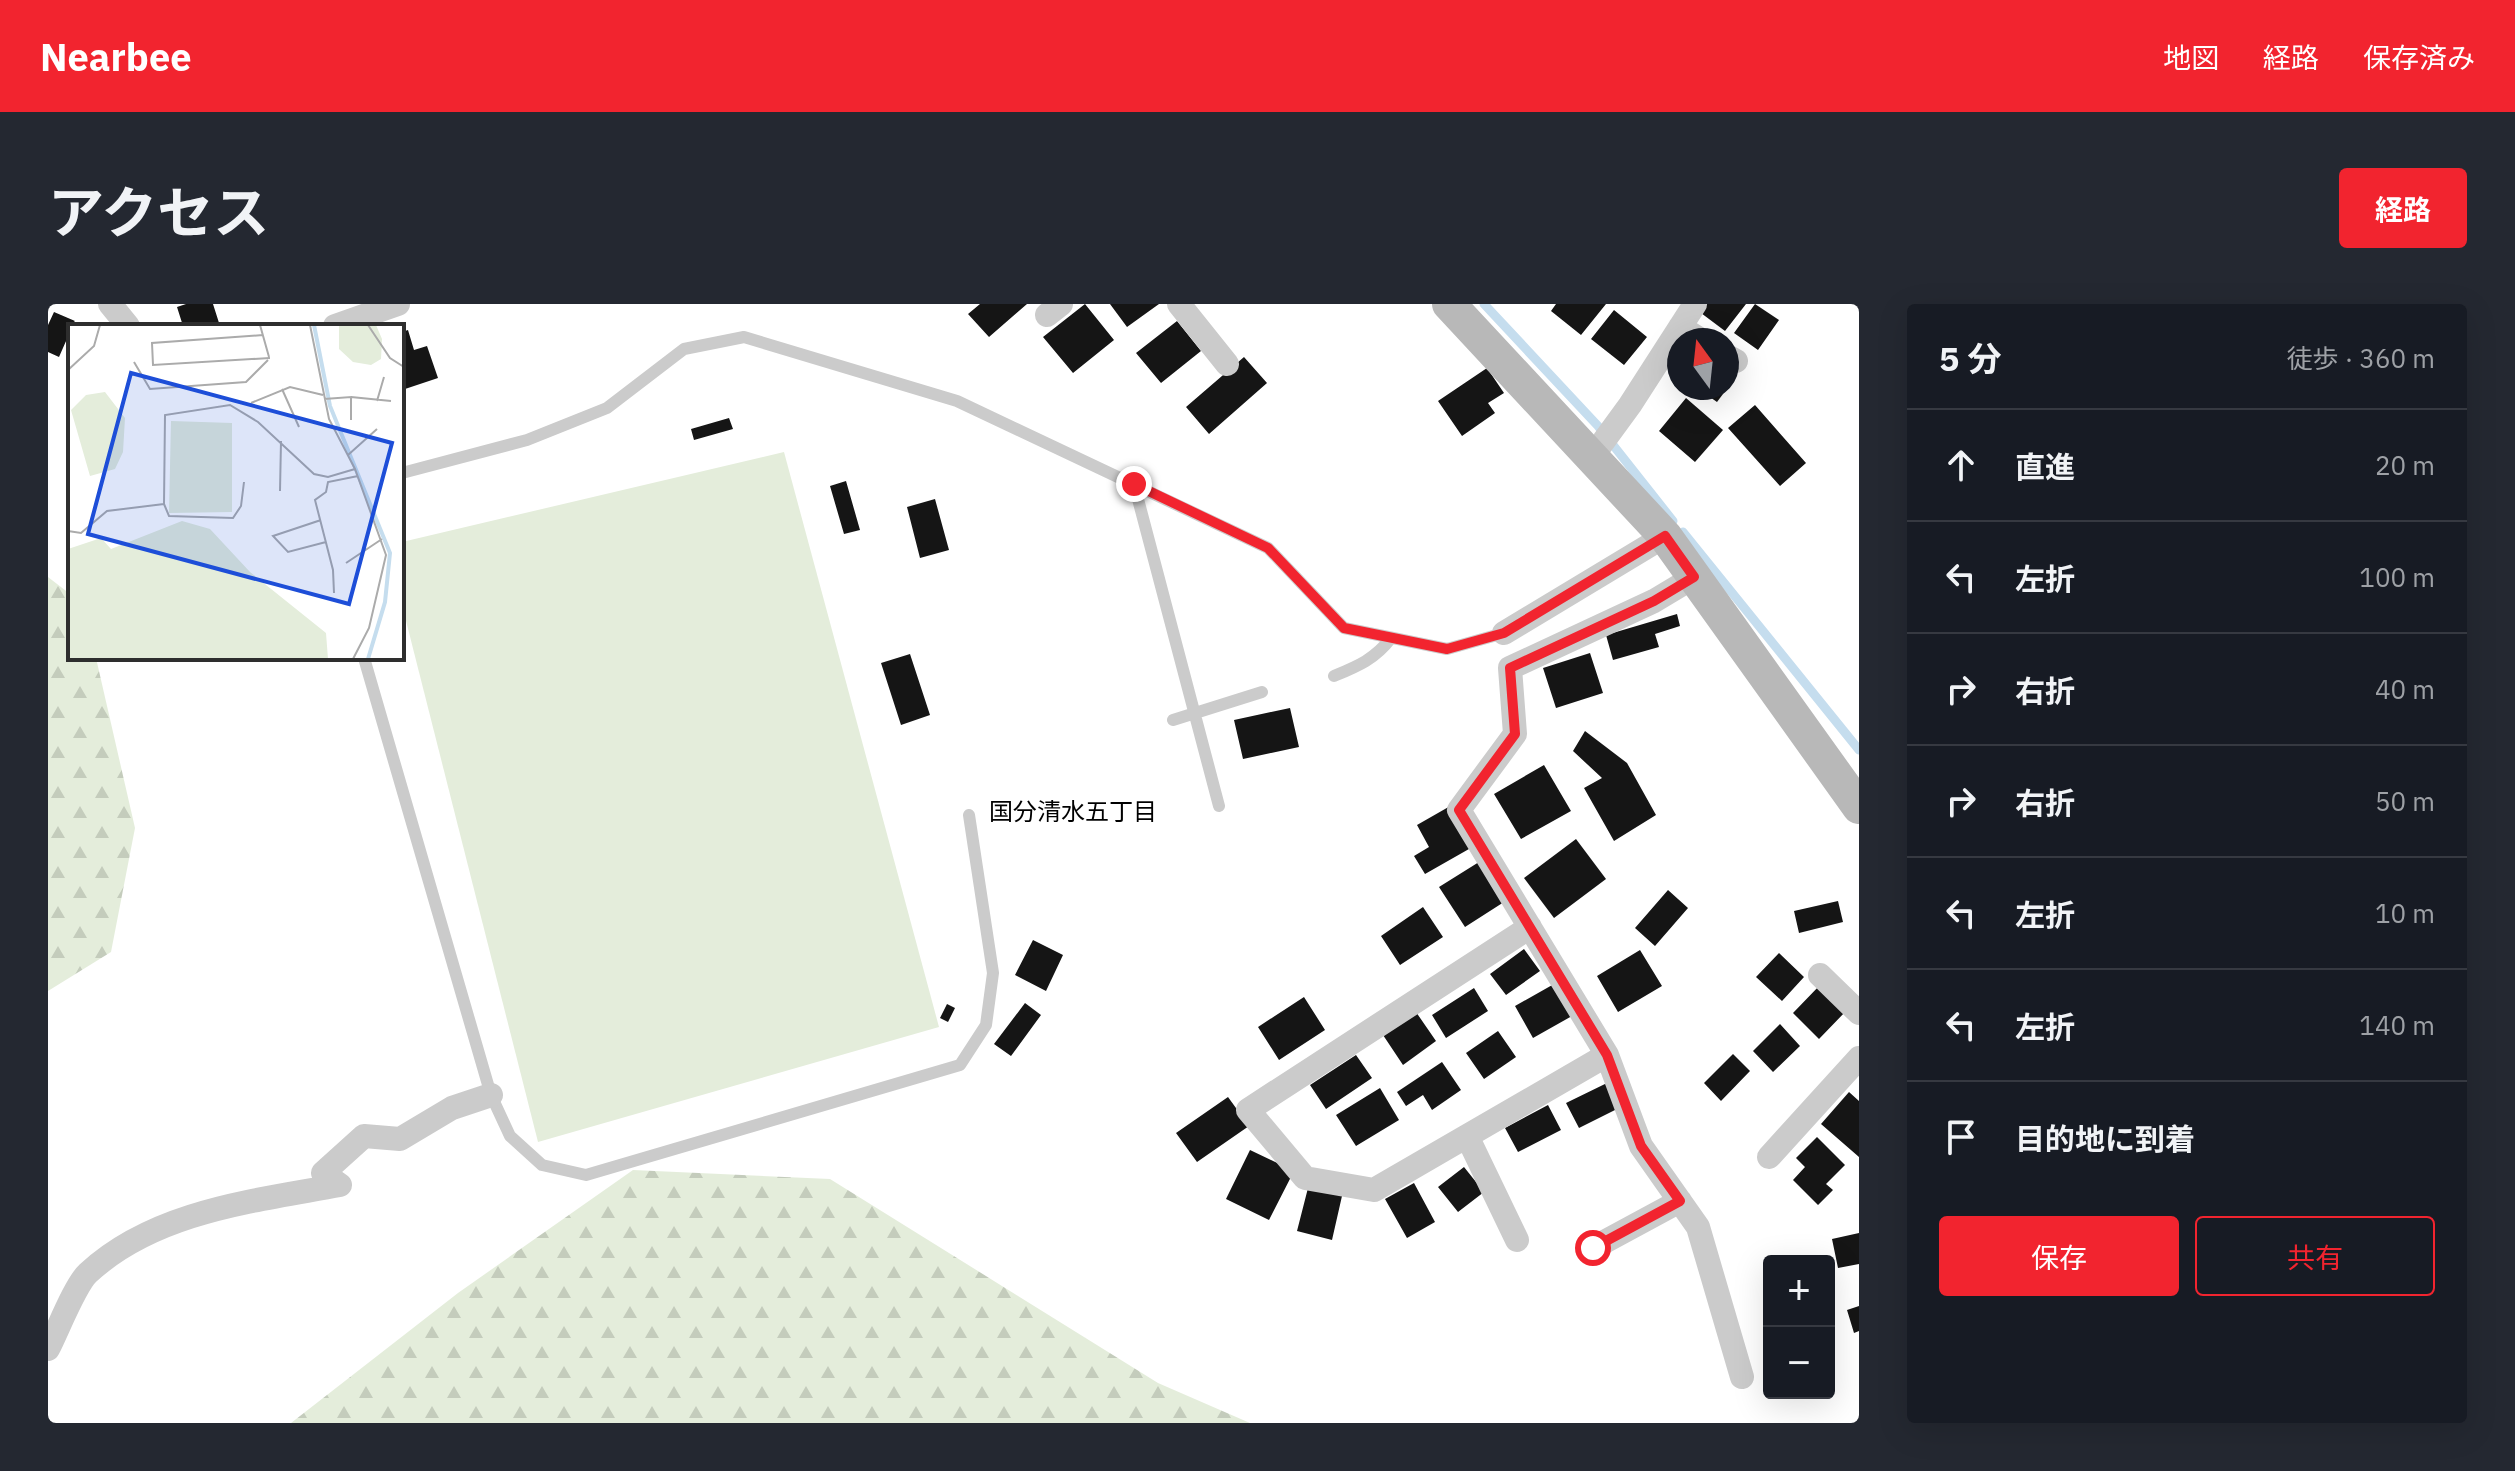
<!DOCTYPE html>
<html lang="ja">
<meta charset="utf-8">
<style>
body{margin:0;font-family:"IBM Plex Sans","Noto Sans JP",sans-serif;background:#242831;color:#f1f3f6}
.controls{position:absolute;right:24px;bottom:24px;display:grid;overflow:hidden;border-radius:8px;box-shadow:0 8px 32px #0002}
.controls button{width:72px;height:72px;display:grid;place-items:center;padding:0;border:0;border-bottom:2px solid #363941;background:#171b24;color:#f1f3f6;font:40px sans-serif}
.compass{position:absolute;left:1619px;top:24px;width:72px;height:72px;border-radius:50%;background:#171b24;box-shadow:0 8px 32px #0002;rotate:345deg}
.stop{position:absolute;width:24px;height:24px;margin:-18px;border:6px solid #f2242f;border-radius:50%;background:#fff}
.stop.end{background:#f2242f;border-color:#fff;box-shadow:0 2px 8px #0008}
.list{margin:0;padding:0;list-style:none}
h2{display:flex;justify-content:space-between;align-items:center;height:104px;margin:0;padding:0 32px;font-size:34px}
h2 small{font-size:26px;font-weight:400;color:#9ea1a6}
.list li{display:grid;grid-template-columns:52px 1fr auto;gap:24px;align-items:center;box-sizing:border-box;height:112px;padding:0 32px;border-top:2px solid #363941}
.list b{display:block;font-size:30px;white-space:nowrap}
.list em{font-size:26px;font-style:normal;color:#9ea1a6}
.actions{display:flex;gap:16px;padding:24px 32px}
.actions a{flex:1;padding:18px 0;border:2px solid #f2242f;border-radius:8px;text-align:center;font-size:28px;color:#f2242f}
.actions .main{background:#f2242f;color:#fff}
.icon{flex:none;width:44px;height:44px;fill:none;stroke:currentColor;stroke-width:2;stroke-linecap:round;stroke-linejoin:round}
.map{position:relative;flex:none;width:1811px;height:1119px;overflow:hidden;border-radius:8px}
header{display:flex;align-items:center;gap:48px;box-sizing:border-box;height:112px;padding:0 40px;background:#f2242f;color:#fff}
header strong{font-size:38px}
nav{display:flex;gap:44px;margin-inline-start:auto;font-size:28px}
.intro{display:flex;align-items:center;justify-content:space-between;box-sizing:border-box;height:192px;padding:0 48px}
h1{margin:0;font-size:56px}
.button{padding:20px 36px;border-radius:8px;background:#f2242f;color:#fff;font-size:28px;font-weight:700}
main{display:flex;gap:48px;padding:0 48px}
aside{flex:1;background:#171b24;border-radius:8px;box-shadow:0 8px 32px #0002}
.map>svg:first-child{display:block}
</style>
<header>
<strong>Nearbee</strong>
<nav><a>地図</a><a>経路</a><a>保存済み</a></nav>
</header>
<div class="intro"><h1>アクセス</h1><a class="button">経路</a></div>
<main>
<div class="map">
<svg width="1811" height="1119" viewBox="0 0 1811 1119">
<defs>
<pattern id="forest-firs" width="22" height="20" patternUnits="userSpaceOnUse" patternTransform="scale(2)"><rect width="22" height="20" fill="#e4eddb"/><path d="M5 1l3.5 6h-7zM16 11l3.5 6h-7z" fill="#c4ccbc"/></pattern>
</defs>
<rect width="100%" height="100%" fill="#fff"/>
<!-- forest -->
<path fill="url(#forest-firs)" d="M0,273l22,17v64h26l39,170 -24,124 -63,39z
M585,866l197,9 328,204 92,40h-959l167,-130z"/>
<!-- garden -->
<path fill="#e4eddb" d="M736,148l155,575 -401,115 -136,-537v-63z"/>
<g fill="none" stroke-linecap="round" stroke-linejoin="round">
<!-- stream -->
<path stroke="#c5ddee" stroke-width="9" d="M1436,0l114,122 75,95
M1635,228l176,218"/>
</g>
<!-- building -->
<path fill="#151515" d="M138,0h27l7,22h-37l-6,-19z
M932,0h47l-38,33 -21,-23z
M1037,0l29,36 -41,33 -30,-36z
M1062,0h49l-32,23z
M1508,0h50l-25,31 -30,-24z
M1659,0h39l-21,27 -24,-18z
M1707,0l24,16 -21,30 -24,-17z
M1566,6l33,27 -23,28 -33,-26z
M6,8l21,9 -5,5v6l-11,25 -11,-5v-27z
M1129,17l24,30 -40,32 -25,-30z
M360,26l6,20 13,-4 11,32 -33,11 -3,-7v-50z
M1196,53l23,26 -58,51 -23,-27z
M1439,64l17,25 -16,10 7,10 -33,23 -24,-35z
M1679,68l8,6 -18,24 -20,-14h30z
M1638,94l37,32 -28,32 -36,-31z
M1707,101l51,58 -26,23 -52,-58z
M681,114l4,11 -39,11 -3,-11z
M798,177l14,49 -16,4 -14,-48z
M887,195l14,51 -29,8 -13,-51z
M1629,310l3,12 -25,8 4,13 -46,13 -7,-25z
M1542,349l13,40 -47,15 -13,-40z
M862,350l20,61 -29,10 -20,-62z
M1242,404l9,39 -56,12 -9,-39z
M1537,427l42,32 29,52 -42,26 -30,-53 18,-10 -29,-27z
M1496,461l27,46 -50,28 -27,-45z
M1404,501l24,40 -51,29 -11,-18 15,-9 -12,-22z
M1528,535l30,40 -52,39 -30,-40z
M1431,558l25,40 -39,25 -26,-40z
M1620,586l20,18 -33,38 -20,-18z
M1790,597l5,21 -44,11 -5,-22z
M1375,603l20,30 -43,28 -19,-29z
M985,636l30,15 -17,36 -31,-16z
M1476,645l16,22 -34,24 -16,-21z
M1592,646l22,36 -44,26 -21,-36z
M1731,649l25,24 -22,24 -26,-24z
M1506,680l18,32 -39,22 -18,-32z
M1773,680l26,26 -28,29 -26,-26z
M1426,684l14,23 -42,27 -14,-23z
M1256,693l21,33 -46,30 -21,-33z
M977,699l16,12 -30,41 -17,-12z
M899,700l8,4 -7,14 -8,-4z
M1368,708l20,29 -33,24 -20,-30z
M1732,720l20,22 -27,26 -20,-21z
M1450,727l18,26 -32,22 -18,-26z
M1685,750l17,17 -29,30 -17,-18z
M1308,751l16,23 -46,31 -16,-24z
M1394,758l19,28 -29,20 -9,-15 -17,11 -9,-14z
M1559,779l12,25 -40,20 -13,-25z
M1332,784l19,32 -43,26 -20,-31z
M1801,788l10,9v56l-38,-33z
M1180,793l21,29 -52,36 -21,-29z
M1500,801l13,25 -43,22 -13,-24z
M1769,833l28,28 -19,19 7,6 -15,15 -25,-25 12,-13 -9,-9z
M1202,846l44,21 -25,49 -43,-21z
M1416,863l20,25 -26,20 -20,-25z
M1366,879l21,39 -28,16 -22,-39z
M1260,884l34,8 -10,44 -35,-9z
M1811,929v31l-21,4 -6,-29z
M1811,1002v25l-5,2 -7,-23z"/>
<g fill="none" stroke-linecap="round" stroke-linejoin="round">
<!-- lane -->
<path stroke="#cbcbcb" stroke-width="12" d="M354,169l125,-33 80,-32 77,-59 60,-12 213,64 311,147 76,80 103,21 57,-16
M1086,180l85,322
M316,354l127,437 19,41 32,29 44,10 374,-110 26,-40 7,-52 -24,-158
M1286,372c24,-10 41,-17 57,-38
M1125,416l89,-28"/>
<!-- street -->
<path stroke="#cbcbcb" stroke-width="24" d="M62,0l18,22
M1131,0l48,60
M999,11l14,-11
M287,22l63,-22
M1632,23l21,13
M1679,52l9,5
M1544,153l38,-52 65,-101
M1646,273l-40,24 -144,67 5,66 -56,76 148,245 34,91 57,81 44,150
M1456,329l161,-97
M1482,623l-282,183 57,68 69,12 233,-135
M1772,671l39,38
M1419,832l50,104
M1721,853l90,-99
M1545,944l87,-47
M0,1045c9,-17 27,-64 40,-76 67,-62 166,-72 252,-88l-17,-12 41,-37 36,3 52,-31 39,-13"/>
<!-- secondary -->
<path stroke="#b8b8b8" stroke-width="34" d="M1401,0l216,232 194,271"/>
</g>
<g fill="none" stroke-linecap="round" stroke-linejoin="round">
<!-- route -->
<path stroke="#f2242f" stroke-width="10" d="M1086,180l134,64 76,80 103,21 57,-16 161,-97 29,41 -40,24 -144,67 5,66 -56,76 148,245 34,91 39,55 -87,47"/>
</g>
<g text-anchor="middle" dominant-baseline="central" stroke-width="8" stroke-linejoin="round" paint-order="stroke">
<!-- neighbourhood labels -->
<g font-size="24" fill="#000" stroke="#fff">
<text x="1025" y="507">国分清水五丁目</text>
</g>
</g>
<!-- overview -->
<g transform="translate(20 20)">
<rect width="336" height="336" fill="#fff"/>
<path d="M271,1h37l6,14 -1,20 -10,6 -18,-3 -14,-13zM37,68l20,26 -2,34 -8,17 -25,7 -19,-66 15,-15zM114,197l28,8 40,43 76,61 2,26h-260v-110l33,-11 10,11z" fill="#e4eddb"/>
<path d="M103,97l61,2v89l-63,1z" fill="#e4eddb"/>
<path fill="none" stroke="#c5ddee" stroke-width="4" d="M246,1l16,81 60,147 -5,49 -17,57"/>
<path fill="none" stroke="#ababab" stroke-width="2" d="M192,1l9,32M242,1l19,94 26,50 31,86 -17,73 -16,31M300,1l22,33 14,9M195,11l-111,8 1,22 117,-7M66,38l16,27 96,-7 22,-22M0,46l26,-24 6,-21M214,65l17,38M283,73l40,4M256,75l27,-2v23M309,77l7,-24M183,79l39,-16 33,8M280,131l29,-26M176,158l-3,24 -8,12 -64,-2 -5,-12 1,-89 65,-10 28,17 56,52 14,3 27,-8M212,167l1,-50M253,196l-48,16 15,16 38,-10M0,207l13,2 26,-22 57,-7M278,239l36,-24M266,269l-1,-23 -18,-70 11,-8 2,-10 30,-6"/>
<path fill="#1d4ed8" fill-opacity="0.15" stroke="#1d4ed8" stroke-width="4" d="M63,49l261,70 -43,161 -261,-70z"/>
<rect width="336" height="336" fill="none" stroke="#2e2e2e" stroke-width="4"/>
</g>
</svg>
<div class="controls">
<button>+</button>
<button>−</button>
</div>
<svg class="compass" viewBox="-18 -18 36 36"><path d="M0-13l5 13h-10z" fill="#e53935"/><path d="M0 13l5-13h-10z" fill="#9ea1a6"/></svg>
<div class="stop" style="left:1545px;top:944px"></div>
<div class="stop end" style="left:1086px;top:180px"></div>
</div>
<aside>
<h2>5 分<small>徒歩 · 360 m</small></h2>
<ul class="list">
<li><svg class="icon" aria-label="ahead" viewBox="0 0 24 24"><path d="M12 20V5M6 11l6-6 6 6"/></svg><div><b>直進</b></div><em>20 m</em></li>
<li><svg class="icon" aria-label="left" viewBox="0 0 24 24"><path d="M17 20v-9H6M10 6l-5 5 5 5"/></svg><div><b>左折</b></div><em>100 m</em></li>
<li><svg class="icon" aria-label="right" viewBox="0 0 24 24"><path d="M7 20v-9h11M14 6l5 5-5 5"/></svg><div><b>右折</b></div><em>40 m</em></li>
<li><svg class="icon" aria-label="right" viewBox="0 0 24 24"><path d="M7 20v-9h11M14 6l5 5-5 5"/></svg><div><b>右折</b></div><em>50 m</em></li>
<li><svg class="icon" aria-label="left" viewBox="0 0 24 24"><path d="M17 20v-9H6M10 6l-5 5 5 5"/></svg><div><b>左折</b></div><em>10 m</em></li>
<li><svg class="icon" aria-label="left" viewBox="0 0 24 24"><path d="M17 20v-9H6M10 6l-5 5 5 5"/></svg><div><b>左折</b></div><em>140 m</em></li>
<li><svg class="icon" aria-label="arrive" viewBox="0 0 24 24"><path d="M6 21V4h12l-3 4 3 4H6"/></svg><div><b>目的地に到着</b></div></li>
</ul>
<div class="actions"><a class="main">保存</a><a>共有</a></div>
</aside>
</main>
